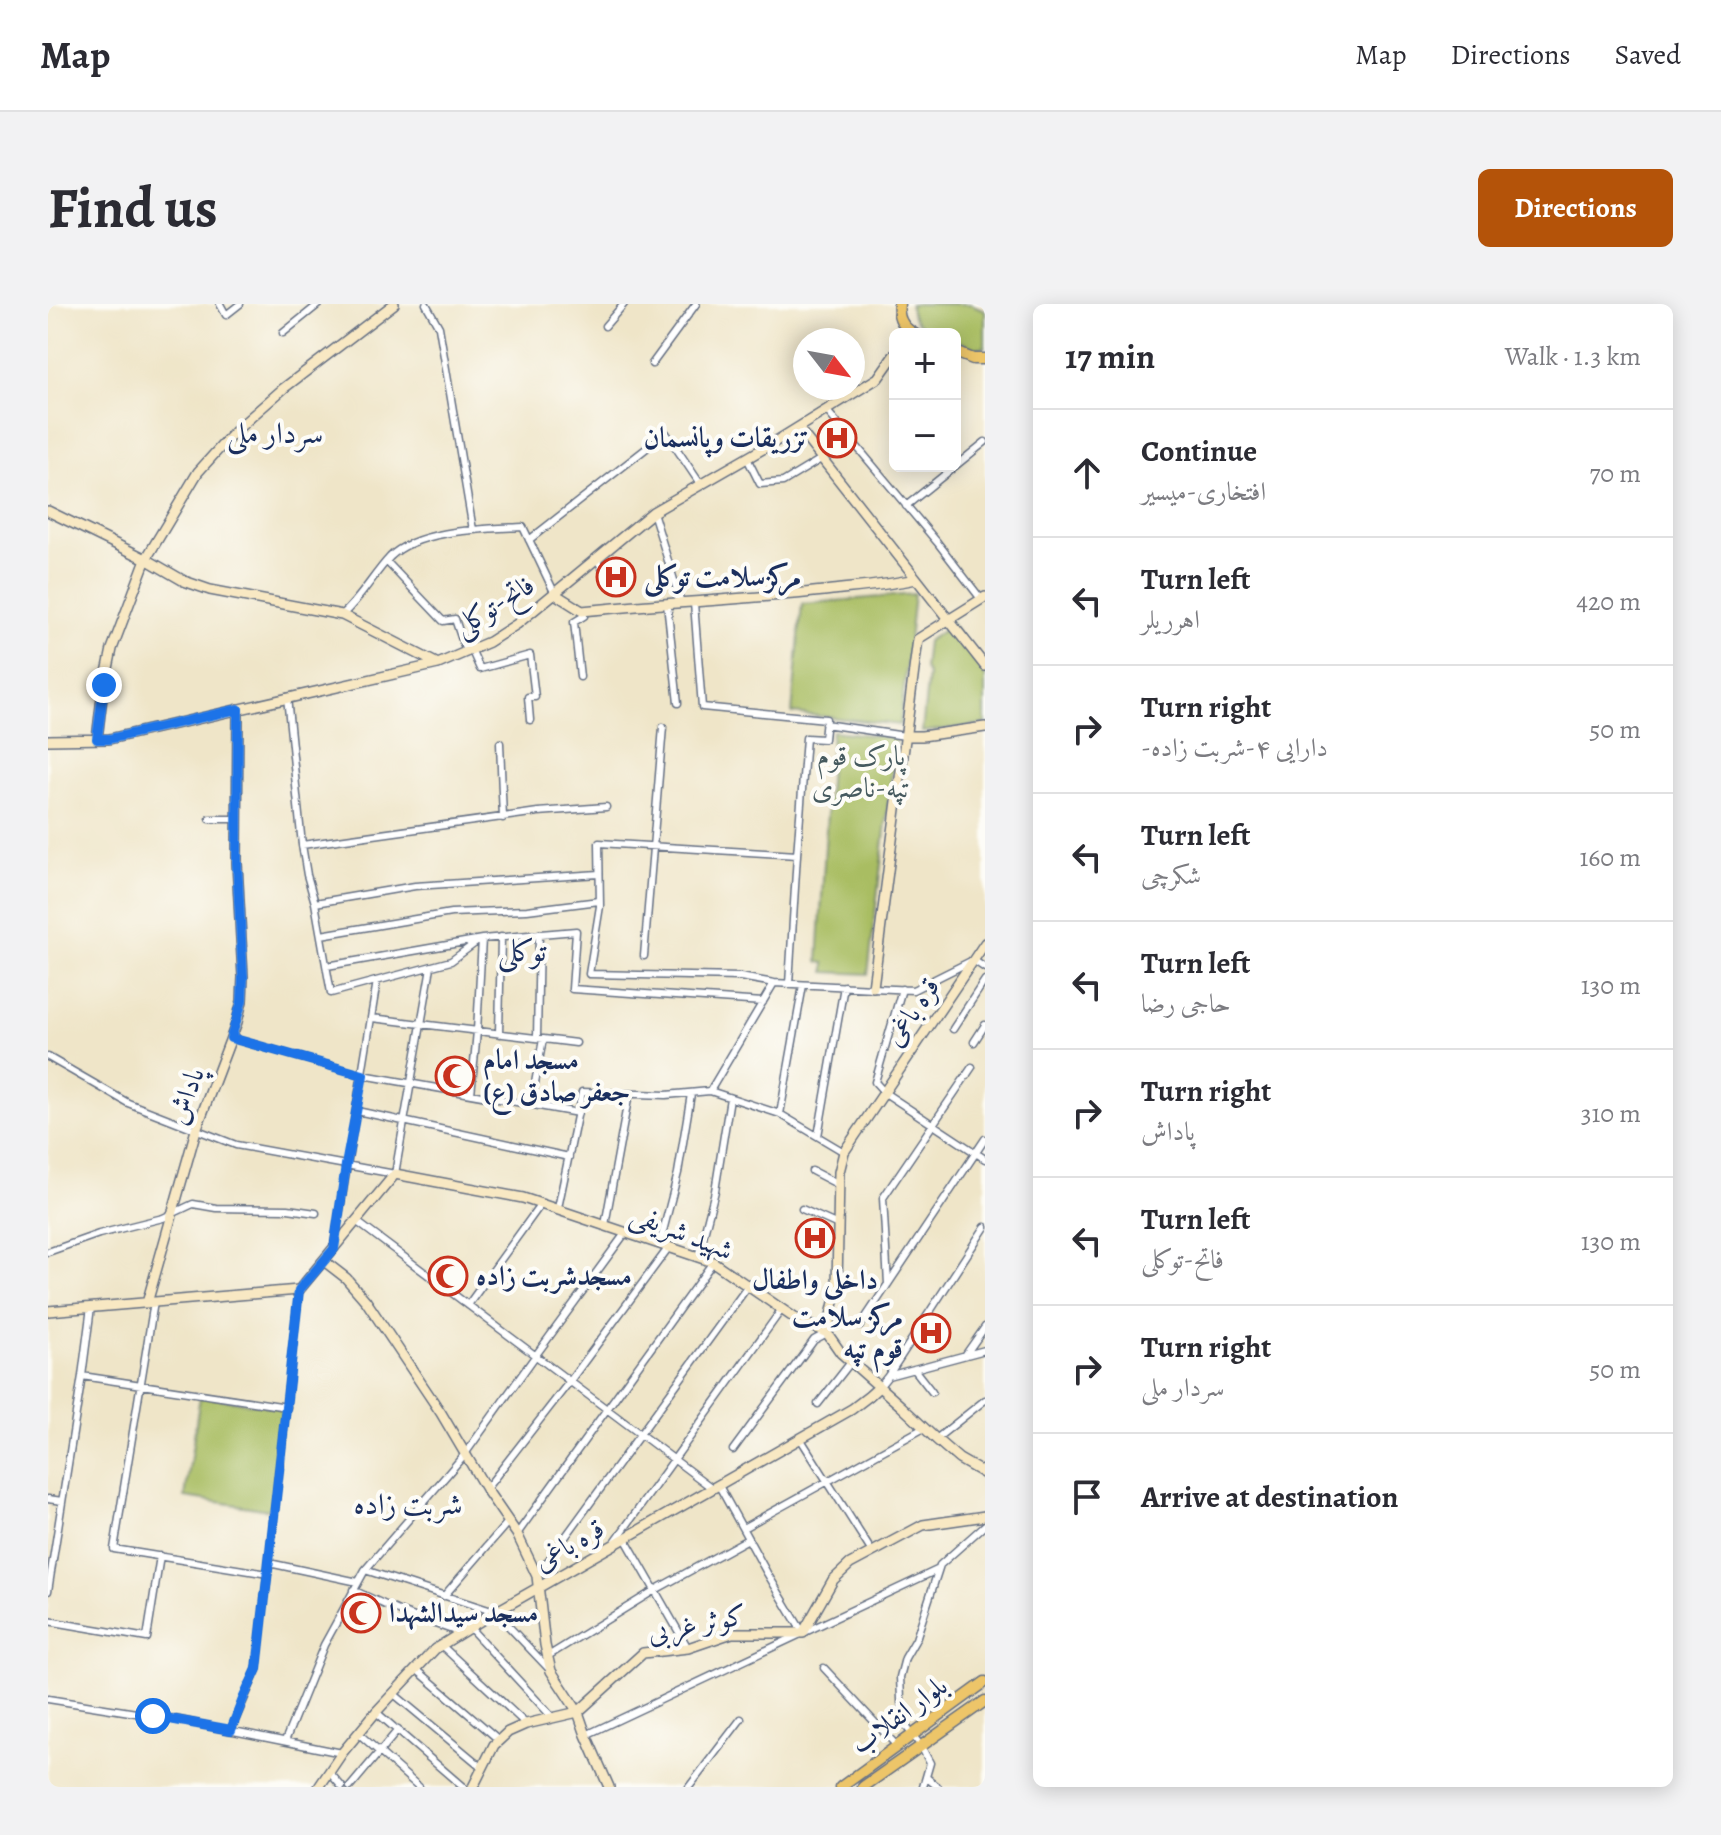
<!DOCTYPE html>
<meta charset="utf-8">
<style>
body{margin:0;font-family:Alegreya,Amiri,serif;background:#f2f2f3;color:#2b2b33}
.controls{position:absolute;right:24px;top:24px;display:grid;overflow:hidden;border-radius:12px;box-shadow:0 4px 20px #0003}
.controls button{width:72px;height:72px;display:grid;place-items:center;padding:0;border:0;border-bottom:2px solid #e1e1e2;background:#fff;color:#2b2b33;font:40px sans-serif}
.compass{position:absolute;left:745px;top:24px;width:72px;height:72px;border-radius:50%;background:#fff;box-shadow:0 4px 20px #0003;rotate:121deg}
.stop{position:absolute;width:24px;height:24px;margin:-18px;border:6px solid #1a73e8;border-radius:50%;background:#fff}
.stop.end{background:#1a73e8;border-color:#fff;box-shadow:0 2px 8px #0008}
.list{margin:0;padding:0;list-style:none}
h2{display:flex;justify-content:space-between;align-items:center;height:104px;margin:0;padding:0 32px;font-size:34px}
h2 small{font-size:26px;font-weight:400;color:#7c7c81}
.list li{display:grid;grid-template-columns:52px 1fr auto;gap:24px;align-items:center;box-sizing:border-box;height:128px;padding:0 32px;border-top:2px solid #e1e1e2}
.list b{display:block;font-size:30px;white-space:nowrap}
.list p{margin:0;font-size:26px;white-space:nowrap;color:#7c7c81}
.list em{font-size:26px;font-style:normal;color:#7c7c81}
.icon{flex:none;width:44px;height:44px;fill:none;stroke:currentColor;stroke-width:2;stroke-linecap:round;stroke-linejoin:round}
.map{position:relative;flex:none;width:937px;height:1483px;overflow:hidden;border-radius:12px}
header{display:flex;align-items:center;gap:48px;box-sizing:border-box;height:112px;padding:0 40px;background:#fff;border-bottom:2px solid #e1e1e2}
header strong{font-size:38px}
nav{display:flex;gap:44px;margin-inline-start:auto;font-size:28px}
.intro{display:flex;align-items:center;justify-content:space-between;box-sizing:border-box;height:192px;padding:0 48px}
h1{margin:0;font-size:56px}
.button{padding:20px 36px;border-radius:12px;background:#b45309;color:#fff;font-size:28px;font-weight:700}
main{display:flex;gap:48px;padding:0 48px}
aside{flex:1;background:#fff;border-radius:12px;box-shadow:0 4px 20px #0003}
.map>svg:first-child{display:block}
</style>
<header>
<strong>Map</strong>
<nav><a>Map</a><a>Directions</a><a>Saved</a></nav>
</header>
<div class="intro"><h1>Find us</h1><a class="button">Directions</a></div>
<main>
<div class="map">
<svg width="937" height="1483" viewBox="0 0 937 1483">
<rect width="100%" height="100%" fill="#fdfcf7"/>
<filter id="ink" filterUnits="userSpaceOnUse"><feTurbulence type="fractalNoise" baseFrequency=".0125" numOctaves="2"/><feDisplacementMap in="SourceGraphic" scale="16" xChannelSelector="R" yChannelSelector="G"/><feConvolveMatrix kernelMatrix="1 2 1 2 8 2 1 2 1" color-interpolation-filters="sRGB"/></filter>
<filter id="wash" filterUnits="userSpaceOnUse"><feTurbulence type="fractalNoise" baseFrequency=".006" numOctaves="4" result="noise"/><feDisplacementMap in="SourceGraphic" scale="32" xChannelSelector="R" yChannelSelector="G"/><feGaussianBlur stdDeviation="1.8" result="paint"/><feColorMatrix in="noise" values="0 0 0 0 0 0 0 0 0 0 0 0 0 0 0 0 0 1.4 0 .05"/><feComposite in="paint" operator="in"/></filter>
<g filter="url(#wash)">
<rect width="100%" height="100%" fill="#efe5c8"/>
<!-- green -->
<path fill="#a9bd62" stroke="#627660" stroke-width="2" d="M862,0h61l14,6v37l-10,1 -20,-8v-6c-20,0 -45,-6 -45,-30z
M866,290l-14,131 -108,-12 10,-109z
M900,315l37,52v53l-63,8 6,-58 -4,-5 3,-28 20,-13z
M784,427l64,7 -28,236 -43,-2v-9l-7,-1z
M152,1092l83,12 -13,102 -85,-13z"/>
</g>
<g filter="url(#ink)">
<g fill="none" stroke-linecap="round" stroke-linejoin="round">
<defs>
<path id="street" d="M172,0l6,11 14,-11
M378,0l13,23 34,203
M557,22l19,-22
M235,29l36,-29
M604,60l44,-60
M779,107l110,131 44,57
M699,154l13,26 23,-2 38,-23
M858,202l79,-64
M605,208l28,91
M481,236l137,-107 35,52
M549,255l14,25
M339,258l56,59 12,-2 11,33
M646,299l8,104 124,12 -2,20 -18,-1 -9,117
M619,300l11,99
M294,311c20,-18 31,-40 48,-58 28,-28 96,-28 133,-30l32,67
M423,345l9,20 50,-14 5,42h-7l2,23
M532,373l-6,-55 10,-6 -2,-5
M239,393l15,148 5,30 8,28 16,90 120,-32 27,-20
M777,420l80,12
M452,439l3,75
M162,515h27
M254,541l236,-33 68,-5
M267,599l100,-17 184,-12
M273,631l130,-22 76,-3 72,-9
M596,652l19,-229
M279,662l155,-27 94,-8 -4,58 191,13
M741,680l8,-129 -198,-12 1,63 -11,68 151,3 34,6 139,7 60,-30 12,8
M854,685l-27,93 10,11 100,66
M324,714l204,25
M905,725l32,-49
M451,730l2,-97
M183,734l132,37 215,38
M489,734l2,-104
M926,738l11,-17
M0,753l80,46 108,42 159,29 36,-207
M662,787l64,-108
M423,790l6,-63 5,-92
M483,801l12,-66
M309,807l212,46
M732,810l23,-129
M770,832l26,-150
M764,867l27,14
M510,904l24,-116 84,3 44,-4 70,23 64,38
M754,905l36,16
M308,917l356,267
M557,921l24,-131
M612,939l18,-70 13,-79
M286,942l43,-265
M0,948l51,-18 64,-16 30,-14 23,4 72,1 28,4
M650,953l17,-66 15,-93
M840,980l-5,-86 89,-131
M106,998l-40,247 154,25
M420,1001l73,-101
M812,1022l125,-187
M918,1050l19,-27
M866,1065l18,23
M34,1072l205,31
M840,1072l97,-149
M831,1083l9,-11 97,-26
M770,1100l33,-42
M752,1134l72,114
M888,1135l49,-39
M685,1146l81,-110 13,-7
M670,1180l49,89 36,60
M438,1185l84,-108 99,-134
M0,1195l14,2
M695,1224l181,-100
M469,1230l196,-272
M577,1234l63,110
M566,1239l168,-234
M221,1259l89,19
M317,1266l130,42 55,58
M489,1272l211,-290
M305,1286l50,23 58,20
M0,1287l34,-215 9,-69
M396,1292l64,-74
M0,1317l99,17 13,-82
M422,1324l83,90
M393,1341l85,79
M500,1352l107,-66 93,-51
M776,1364l73,78
M368,1365l83,71
M346,1390l89,74
M0,1395l126,20 168,34
M328,1408l87,75
M183,1426l26,-61 42,-379
M310,1429l61,54
M538,1431l351,-165
M237,1437l39,-96 41,-75 100,-116 71,-99 90,-123
M282,1469l12,14
M878,1473l12,10
M302,1483l48,-57
M641,1483l52,-68
M875,1483l7,-24 -9,-17 -19,-25 -2,-44 5,-19 11,-19 24,-74 45,-40"/>
<path id="secondary" d="M750,124l187,238
M0,207l98,48 38,22 26,9 132,25 96,49
M507,290l27,17c83,-9 166,-11 250,-21 28,-3 56,-5 84,-11
M857,432h17l63,-9
M49,435l5,-42 10,-48 34,-90 52,-87 37,-41 49,-43 110,-84
M0,436l61,-1 329,-75 51,-22 28,-18 136,-112 120,-69 105,-65 17,-24
M825,683l45,-348 67,-42
M276,957l22,17 20,23 75,112 45,76 31,45 20,42 8,69 6,26 27,41 8,23 23,52
M99,999l49,-173 41,-108 5,-21 1,-24 -6,-114 1,-154
M0,1007l251,-21 96,-116 128,24 190,64 83,57 31,14 14,20 60,53 35,33 23,20 26,15
M779,1029l10,-44 2,-117 5,-20 141,-209
M271,1483l23,-34 34,-41 59,-63 50,-31 367,-209 17,-13 10,-9
M425,1483l21,-42 14,-13 18,-8 52,-12 65,-59 45,-5 44,-15h71l30,-53 17,-16 73,-39 62,-9"/>
<path id="primary" d="M851,0c-2,13 4,24 16,30
M907,48l18,7h12
M793,1483l144,-105
M815,1483l122,-86"/>
</defs>
<!-- street casing -->
<use href="#street" stroke="#656f83" stroke-width="9"/>
<!-- secondary casing -->
<use href="#secondary" stroke="#656f83" stroke-width="12"/>
<!-- primary casing -->
<use href="#primary" stroke="#656f83" stroke-width="13"/>
<!-- street -->
<use href="#street" stroke="#fff" stroke-width="6"/>
<!-- secondary -->
<use href="#secondary" stroke="#f8e8c3" stroke-width="9"/>
<!-- primary -->
<use href="#primary" stroke="#edc569" stroke-width="10"/>
</g>
</g>
<g fill="none" stroke-linecap="round" stroke-linejoin="round" filter="url(#ink)">
<!-- route -->
<path stroke="#1a73e8" stroke-width="10" d="M56,381l-7,54h12l129,-30 -1,154 6,114 -1,24 -11,37 132,37 -17,90 -12,84 -35,41 -42,379 -14,30 -12,31 -78,-14"/>
</g>
<!-- icons -->
<defs>
<symbol id="hospital-ring" viewBox="-11 -11 22 22"><circle r="9.5" fill="#fdfcf7" stroke="#c8321e" stroke-width="1.5"/><path d="M-5-5h3v3.5h4V-5h3V5h-3V1.5h-4V5h-3Z" fill="#c8321e"/></symbol>
<symbol id="mosque-ring" viewBox="-11 -11 22 22"><circle r="9.5" fill="#fdfcf7" stroke="#c8321e" stroke-width="1.5"/><path d="M3.5-4.9A6 6 0 1 0 3.5 4.9A5 5 0 1 1 3.5-4.9Z" fill="#c8321e"/></symbol>
</defs>
<g fill-rule="evenodd">
<use href="#hospital-ring" x="767" y="112" width="44" height="44"/>
<use href="#hospital-ring" x="546" y="251" width="44" height="44"/>
<use href="#mosque-ring" x="385" y="750" width="44" height="44"/>
<use href="#hospital-ring" x="745" y="912" width="44" height="44"/>
<use href="#mosque-ring" x="378" y="950" width="44" height="44"/>
<use href="#hospital-ring" x="861" y="1007" width="44" height="44"/>
<use href="#mosque-ring" x="291" y="1287" width="44" height="44"/>
</g>
<g text-anchor="middle" dominant-baseline="central" stroke-width="8" stroke-linejoin="round" paint-order="stroke">
<!-- poi labels -->
<g font-size="28" font-weight="bold" fill="#1b2f5e" stroke="#fdfcf7" text-anchor="start">
<text x="761" y="134" text-anchor="end">تزریقات وپانسمان</text>
<text x="596" y="273">مرکزسلامت توکلی</text>
<text x="435" y="756">مسجد امام<tspan x="435" dy="32">جعفر صادق (ع)</tspan></text>
<text x="428" y="972">مسجدشربت زاده</text>
<text x="767" y="976" text-anchor="middle">داخلی واطفال</text>
<text x="855" y="1013" text-anchor="end">مرکز سلامت<tspan x="855" dy="32">قوم تپه</tspan></text>
<text x="341" y="1309">مسجد سیدالشهدا</text>
</g>
<!-- street labels -->
<g font-size="28" fill="#1b2f5e" stroke="#fdfcf7">
<text transform="translate(446 302) rotate(-32)">فاتح-توکلی</text>
<text transform="translate(864 708) rotate(-56)">قره باغی</text>
<text transform="translate(138 792) rotate(-70)">پاداش</text>
<text transform="translate(634 928) rotate(22)">شهید شریفى</text>
<text transform="translate(521 1241) rotate(-30)">قره باغی</text>
<text transform="translate(649 1320) rotate(-11)">کوثر غربی</text>
<text transform="translate(851 1411) rotate(-36)">بلوار انقلاب</text>
</g>
<!-- park labels -->
<g font-size="28" fill="#465a5f" stroke="#fdfcf7">
<text x="813" y="452">پارک قوم<tspan x="813" dy="32">تپه-ناصری</tspan></text>
</g>
<!-- neighbourhood labels -->
<g font-size="30" fill="#1b2f5e" stroke="#fdfcf7">
<text x="227" y="129">سردار ملی</text>
<text x="474" y="647">توکلی</text>
<text x="360" y="1200">شربت زاده</text>
</g>
</g>
</svg>
<div class="controls">
<button>+</button>
<button>−</button>
</div>
<svg class="compass" viewBox="-18 -18 36 36"><path d="M0-13l5 13h-10z" fill="#e53935"/><path d="M0 13l5-13h-10z" fill="#7c7c81"/></svg>
<div class="stop" style="left:105px;top:1412px"></div>
<div class="stop end" style="left:56px;top:381px"></div>
</div>
<aside>
<h2>17 min<small>Walk · 1.3 km</small></h2>
<ul class="list">
<li><svg class="icon" aria-label="ahead" viewBox="0 0 24 24"><path d="M12 20V5M6 11l6-6 6 6"/></svg><div><b>Continue</b><p>افتخاری-میسیر</p></div><em>70 m</em></li>
<li><svg class="icon" aria-label="left" viewBox="0 0 24 24"><path d="M17 20v-9H6M10 6l-5 5 5 5"/></svg><div><b>Turn left</b><p>اهرریلر</p></div><em>420 m</em></li>
<li><svg class="icon" aria-label="right" viewBox="0 0 24 24"><path d="M7 20v-9h11M14 6l5 5-5 5"/></svg><div><b>Turn right</b><p>-دارایی ۴-شربت زاده</p></div><em>50 m</em></li>
<li><svg class="icon" aria-label="left" viewBox="0 0 24 24"><path d="M17 20v-9H6M10 6l-5 5 5 5"/></svg><div><b>Turn left</b><p>شکرچی</p></div><em>160 m</em></li>
<li><svg class="icon" aria-label="left" viewBox="0 0 24 24"><path d="M17 20v-9H6M10 6l-5 5 5 5"/></svg><div><b>Turn left</b><p>حاجی رضا</p></div><em>130 m</em></li>
<li><svg class="icon" aria-label="right" viewBox="0 0 24 24"><path d="M7 20v-9h11M14 6l5 5-5 5"/></svg><div><b>Turn right</b><p>پاداش</p></div><em>310 m</em></li>
<li><svg class="icon" aria-label="left" viewBox="0 0 24 24"><path d="M17 20v-9H6M10 6l-5 5 5 5"/></svg><div><b>Turn left</b><p>فاتح-توکلی</p></div><em>130 m</em></li>
<li><svg class="icon" aria-label="right" viewBox="0 0 24 24"><path d="M7 20v-9h11M14 6l5 5-5 5"/></svg><div><b>Turn right</b><p>سردار ملی</p></div><em>50 m</em></li>
<li><svg class="icon" aria-label="arrive" viewBox="0 0 24 24"><path d="M6 21V4h12l-3 4 3 4H6"/></svg><div><b>Arrive at destination</b></div></li>
</ul>
</aside>
</main>
